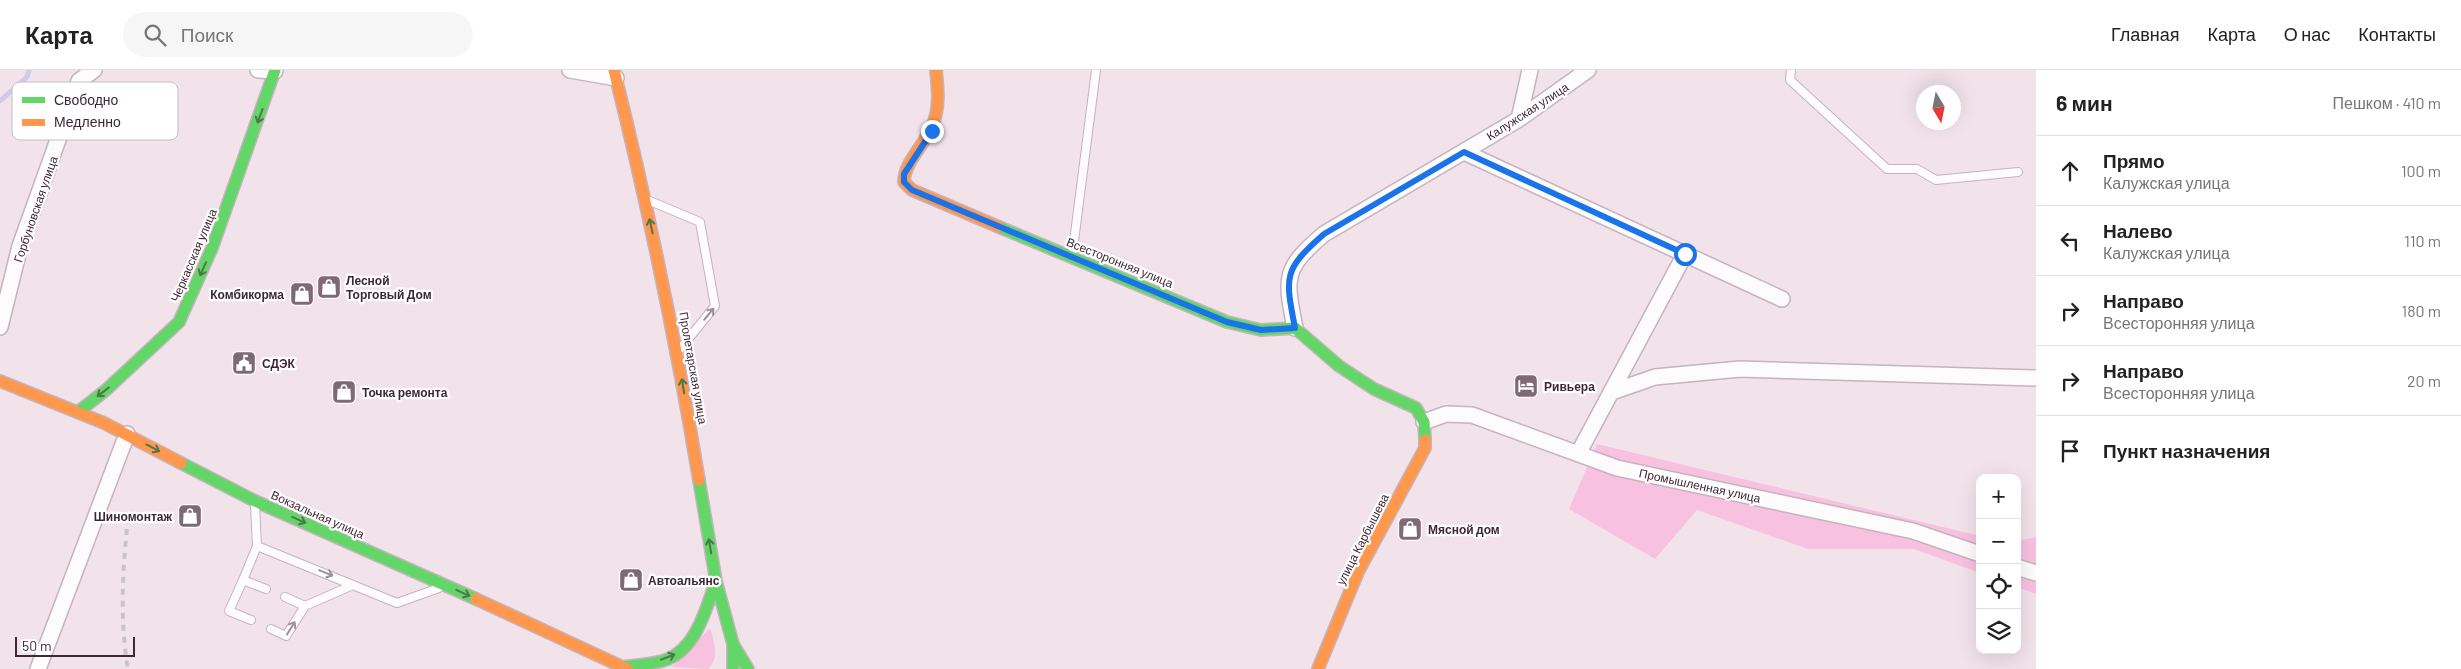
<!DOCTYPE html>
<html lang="ru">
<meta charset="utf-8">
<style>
body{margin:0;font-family:Barlow,sans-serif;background:#f6f6f6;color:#222}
.controls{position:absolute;right:15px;bottom:15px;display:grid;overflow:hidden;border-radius:10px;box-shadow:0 5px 20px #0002}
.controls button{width:45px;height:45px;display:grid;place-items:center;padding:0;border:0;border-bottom:1px solid #e0e0e0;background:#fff;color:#222;font:25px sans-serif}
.compass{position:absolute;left:1916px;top:15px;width:45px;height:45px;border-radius:50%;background:#fff;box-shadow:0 5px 20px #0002;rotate:170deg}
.scale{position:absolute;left:15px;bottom:12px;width:120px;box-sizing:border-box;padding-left:5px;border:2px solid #402735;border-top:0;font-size:14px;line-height:18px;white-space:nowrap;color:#402735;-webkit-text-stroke:4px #fff;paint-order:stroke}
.stop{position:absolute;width:15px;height:15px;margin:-11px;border:4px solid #1a73e8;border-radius:50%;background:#fff}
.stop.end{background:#1a73e8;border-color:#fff;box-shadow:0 1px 5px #0008}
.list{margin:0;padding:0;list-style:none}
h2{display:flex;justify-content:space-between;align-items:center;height:65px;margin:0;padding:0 20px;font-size:21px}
h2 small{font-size:16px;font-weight:400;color:#767676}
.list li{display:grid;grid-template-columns:32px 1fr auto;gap:15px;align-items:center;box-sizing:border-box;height:70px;padding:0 20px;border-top:1px solid #e0e0e0}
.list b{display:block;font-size:19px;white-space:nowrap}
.list p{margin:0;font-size:16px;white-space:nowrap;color:#767676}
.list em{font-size:16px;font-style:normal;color:#767676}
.icon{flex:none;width:28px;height:28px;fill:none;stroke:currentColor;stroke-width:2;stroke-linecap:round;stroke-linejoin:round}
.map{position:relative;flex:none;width:2036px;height:599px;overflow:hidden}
header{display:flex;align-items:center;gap:30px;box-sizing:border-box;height:70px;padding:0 25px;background:#fff;border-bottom:1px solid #e0e0e0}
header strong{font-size:24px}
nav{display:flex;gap:28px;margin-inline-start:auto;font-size:18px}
.search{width:350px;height:45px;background:#f6f6f6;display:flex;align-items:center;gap:12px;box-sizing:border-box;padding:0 18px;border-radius:28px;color:#767676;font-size:19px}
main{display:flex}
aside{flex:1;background:#fff}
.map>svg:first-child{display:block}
</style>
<header>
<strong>Карта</strong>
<div class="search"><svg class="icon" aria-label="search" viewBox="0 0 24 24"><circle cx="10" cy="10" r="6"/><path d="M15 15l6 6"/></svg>Поиск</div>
<nav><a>Главная</a><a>Карта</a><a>О нас</a><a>Контакты</a></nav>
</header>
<main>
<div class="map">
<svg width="2036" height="599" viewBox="0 0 2036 599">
<rect width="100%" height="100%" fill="#f2e3eb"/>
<!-- green -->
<path fill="#f9c1e0" d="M1597,374l383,92v37l-66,-24h-106l-111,-39 -42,49 -86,-50z
M2036,467v57l-19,-7v-46z
M710,558c4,13 10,30 -2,41l-36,-2z"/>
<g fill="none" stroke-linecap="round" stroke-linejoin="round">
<!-- stream -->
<path stroke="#cfcaec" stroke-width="5" d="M0,31l27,-24 2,-7"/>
<defs>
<path id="lane" d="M1791,0l-1,10 97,89h30l19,11 82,-8
M650,131l50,21 15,84 -34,42
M1072,187l24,-187
M255,435l2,41 140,57 42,-15
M257,476l-14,34 23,9
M243,510l-14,31 22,9
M285,527l20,9 48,-21
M271,559l15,7 19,-30"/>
<path id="street" d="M258,0l17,1
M570,0l46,8
M1519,49l11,-49
M1464,82l318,147
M0,257l20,-81 59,-165 15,-11
M1295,258c-10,-51 -12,-59 29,-94l195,-115 69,-49
M1612,322l43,-15 85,-8 296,9
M1424,352l22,-8 26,1 145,53 296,63 67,23
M1578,384l107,-200
M2017,497l19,6
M38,599l89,-235"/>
<path id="fast" d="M999,157l228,95 34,8 34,-2 44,38 35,23 42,19 8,14 1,18
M78,342l28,-22 73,-68 33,-74 63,-178
M181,393l74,38 221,98
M699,410l17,101 17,63v25
M733,574l15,25
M621,597c15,-2 32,-2 47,-8 29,-12 38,-51 48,-78"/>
<path id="slow" d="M614,0c34,136 62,272 85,410
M936,0c2,19 4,39 -4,57 -8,18 -28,36 -28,55l8,8 87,37
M0,311l104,42 77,40
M476,529l151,70
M1318,599l40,-97 67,-124v-8"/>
</defs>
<!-- lane casing -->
<use href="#lane" stroke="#c5b3bd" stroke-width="10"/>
<!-- street casing -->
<use href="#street" stroke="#c5b3bd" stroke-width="18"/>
<!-- fast casing -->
<use href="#fast" stroke="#c5b3bd" stroke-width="14"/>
<!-- slow casing -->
<use href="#slow" stroke="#c5b3bd" stroke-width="14"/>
<!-- lane -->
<use href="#lane" stroke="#fdfbfc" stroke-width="8"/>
<!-- street -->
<use href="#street" stroke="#fdfbfc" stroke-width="15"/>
<!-- fast -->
<use href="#fast" stroke="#63d668" stroke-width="11"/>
<!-- slow -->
<use href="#slow" stroke="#ff974d" stroke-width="11"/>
<!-- rail -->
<path stroke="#c9c4c6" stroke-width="4" stroke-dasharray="6 6" stroke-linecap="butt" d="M128,447c-5,51 -9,101 0,152"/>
</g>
<!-- one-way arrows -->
<defs><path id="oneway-shaft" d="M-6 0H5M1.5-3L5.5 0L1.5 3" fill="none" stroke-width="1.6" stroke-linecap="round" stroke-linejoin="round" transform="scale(1.25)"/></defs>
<g stroke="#50764c">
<use href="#oneway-shaft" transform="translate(260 46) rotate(110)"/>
<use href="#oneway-shaft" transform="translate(651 156) rotate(-102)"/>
<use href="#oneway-shaft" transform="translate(203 199) rotate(114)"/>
<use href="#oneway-shaft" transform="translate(683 316) rotate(-99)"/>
<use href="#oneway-shaft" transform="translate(103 322) rotate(142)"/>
<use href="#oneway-shaft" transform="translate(153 378) rotate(28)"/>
<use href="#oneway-shaft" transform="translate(299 450) rotate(24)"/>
<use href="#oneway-shaft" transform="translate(710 476) rotate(-99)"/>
<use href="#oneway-shaft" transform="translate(463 523) rotate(24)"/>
<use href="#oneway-shaft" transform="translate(668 587) rotate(-21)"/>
</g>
<g stroke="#9e9198">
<use href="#oneway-shaft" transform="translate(709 244) rotate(-50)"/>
<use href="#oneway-shaft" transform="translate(326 503) rotate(22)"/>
<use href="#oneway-shaft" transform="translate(291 558) rotate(-58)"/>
</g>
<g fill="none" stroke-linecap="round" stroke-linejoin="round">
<!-- route -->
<path stroke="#1a73e8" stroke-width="6" d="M932,61l-28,43v8l8,8 315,132 34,8 34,-2c-10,-52 -12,-58 29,-94l140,-82 221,102"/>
</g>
<!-- icons -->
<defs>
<symbol id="shop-square" viewBox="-11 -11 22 22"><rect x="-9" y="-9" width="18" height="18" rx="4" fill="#7e6975" stroke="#fff"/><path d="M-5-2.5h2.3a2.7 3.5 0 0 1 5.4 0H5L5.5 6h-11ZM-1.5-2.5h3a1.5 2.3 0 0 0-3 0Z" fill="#fff"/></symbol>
<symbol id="civic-square" viewBox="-11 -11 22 22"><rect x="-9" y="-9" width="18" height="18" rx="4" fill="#7e6975" stroke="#fff"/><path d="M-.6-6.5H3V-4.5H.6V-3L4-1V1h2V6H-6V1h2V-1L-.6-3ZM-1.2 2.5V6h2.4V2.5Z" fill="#fff"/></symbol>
<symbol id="hotel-square" viewBox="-11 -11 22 22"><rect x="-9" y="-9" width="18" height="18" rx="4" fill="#7e6975" stroke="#fff"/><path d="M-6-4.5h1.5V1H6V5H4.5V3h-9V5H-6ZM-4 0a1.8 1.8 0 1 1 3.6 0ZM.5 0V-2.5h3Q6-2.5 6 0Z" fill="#fff"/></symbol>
</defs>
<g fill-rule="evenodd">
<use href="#shop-square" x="315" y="203" width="28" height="28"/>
<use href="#shop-square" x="288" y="210" width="28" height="28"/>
<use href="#civic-square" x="230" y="279" width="28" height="28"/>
<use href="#hotel-square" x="1512" y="302" width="28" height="28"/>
<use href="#shop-square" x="330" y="308" width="28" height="28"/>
<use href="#shop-square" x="176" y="432" width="28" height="28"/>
<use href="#shop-square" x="1396" y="445" width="28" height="28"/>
<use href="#shop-square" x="617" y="496" width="28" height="28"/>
</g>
<g text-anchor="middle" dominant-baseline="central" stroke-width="4.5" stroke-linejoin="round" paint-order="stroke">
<!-- street labels -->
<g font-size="12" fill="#402735" stroke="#fff">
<text transform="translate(1527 41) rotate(-33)">Калужская улица</text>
<text transform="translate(35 139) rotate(-71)">Горбуновская улица</text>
<text transform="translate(193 185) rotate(-67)">Черкасская улица</text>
<text transform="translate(1120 192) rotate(22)">Всесторонняя улица</text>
<text transform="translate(694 298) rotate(80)">Пролетарская улица</text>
<text transform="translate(1700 415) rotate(12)">Промышленная улица</text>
<text transform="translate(318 444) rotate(24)">Вокзальная улица</text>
<text transform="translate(1362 469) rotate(-63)">улица Карбышева</text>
</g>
<!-- poi labels -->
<g font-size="12" font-weight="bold" fill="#402735" stroke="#fff" text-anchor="start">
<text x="346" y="210">Лесной<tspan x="346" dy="14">Торговый Дом</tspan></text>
<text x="284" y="224" text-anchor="end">Комбикорма</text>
<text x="262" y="293">СДЭК</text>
<text x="1544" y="316">Ривьера</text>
<text x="362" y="322">Точка ремонта</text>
<text x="172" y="446" text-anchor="end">Шиномонтаж</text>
<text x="1428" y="459">Мясной дом</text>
<text x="648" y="510">Автоальянс</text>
</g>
</g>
<!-- legend -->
<rect x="12" y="12" width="166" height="58" rx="8" fill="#fff" stroke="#c6bec2" stroke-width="1"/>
<rect x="22" y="27" width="23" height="6" fill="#63d668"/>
<rect x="22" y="49" width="23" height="7" fill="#ff974d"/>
<g font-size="14" fill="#402735">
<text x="54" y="35">Свободно</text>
<text x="54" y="57">Медленно</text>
</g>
</svg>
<div class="controls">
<button>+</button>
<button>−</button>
<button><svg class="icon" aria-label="locate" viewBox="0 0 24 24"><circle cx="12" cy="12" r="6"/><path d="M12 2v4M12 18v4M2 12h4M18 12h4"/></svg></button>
<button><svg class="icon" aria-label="layers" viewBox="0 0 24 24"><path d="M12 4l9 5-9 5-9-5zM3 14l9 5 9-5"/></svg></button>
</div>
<svg class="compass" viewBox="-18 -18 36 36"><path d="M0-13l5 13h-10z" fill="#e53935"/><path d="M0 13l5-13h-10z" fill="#767676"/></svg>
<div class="scale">50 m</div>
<div class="stop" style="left:1685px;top:184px"></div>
<div class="stop end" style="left:932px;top:61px"></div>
</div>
<aside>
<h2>6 мин<small>Пешком · 410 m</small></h2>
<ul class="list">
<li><svg class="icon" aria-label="ahead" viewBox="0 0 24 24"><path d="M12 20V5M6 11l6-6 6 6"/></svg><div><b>Прямо</b><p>Калужская улица</p></div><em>100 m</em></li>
<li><svg class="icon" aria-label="left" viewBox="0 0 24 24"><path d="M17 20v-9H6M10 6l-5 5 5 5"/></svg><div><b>Налево</b><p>Калужская улица</p></div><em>110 m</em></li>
<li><svg class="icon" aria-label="right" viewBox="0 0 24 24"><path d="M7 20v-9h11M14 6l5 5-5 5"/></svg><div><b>Направо</b><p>Всесторонняя улица</p></div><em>180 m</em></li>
<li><svg class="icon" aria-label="right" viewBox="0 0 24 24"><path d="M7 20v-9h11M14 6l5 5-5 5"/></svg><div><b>Направо</b><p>Всесторонняя улица</p></div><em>20 m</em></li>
<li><svg class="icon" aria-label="arrive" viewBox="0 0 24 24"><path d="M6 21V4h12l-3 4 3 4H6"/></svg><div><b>Пункт назначения</b></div></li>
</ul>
</aside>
</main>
